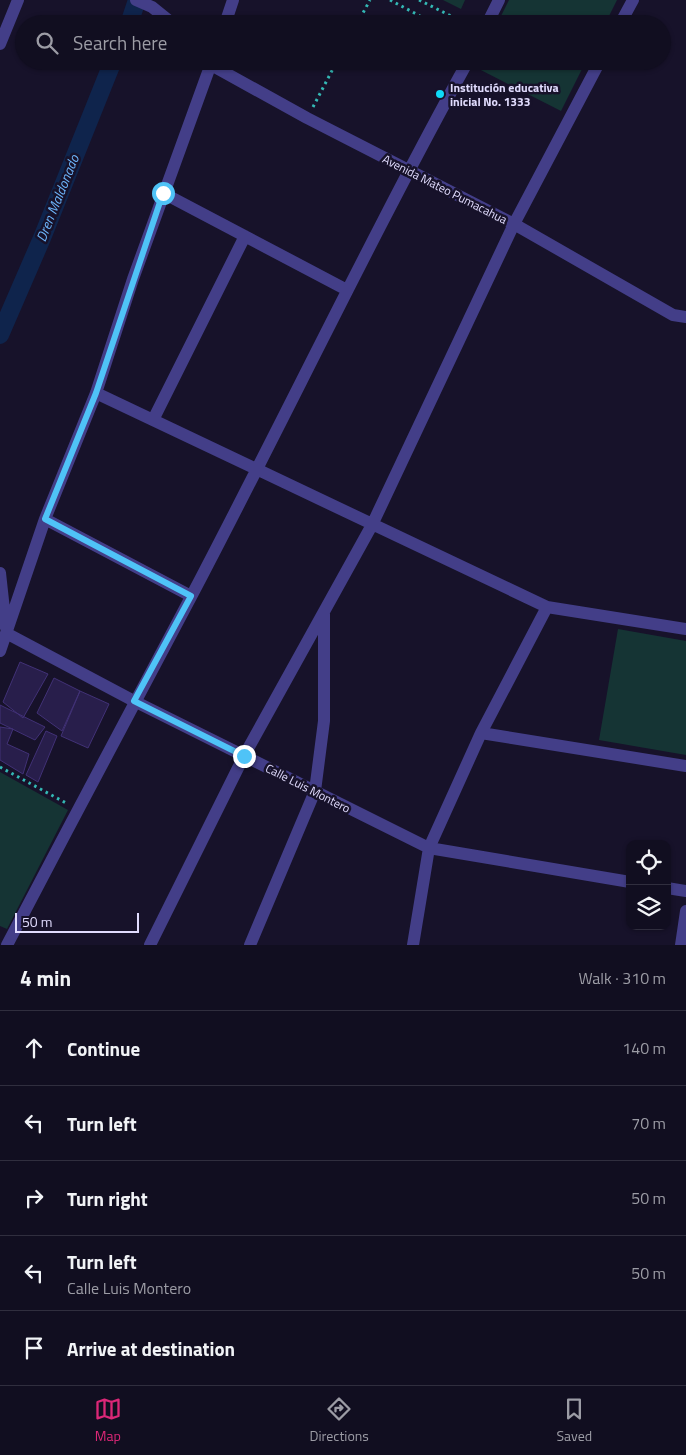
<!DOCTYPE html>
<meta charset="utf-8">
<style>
body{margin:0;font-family:"Titillium Web",sans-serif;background:#1e1c2d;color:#f1f3f6}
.controls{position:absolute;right:15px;bottom:15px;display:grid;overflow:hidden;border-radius:10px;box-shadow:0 1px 4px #0004}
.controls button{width:45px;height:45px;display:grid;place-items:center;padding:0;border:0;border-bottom:1px solid #302e3e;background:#110e20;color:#f1f3f6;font:25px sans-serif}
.scale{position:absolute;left:15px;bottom:12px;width:124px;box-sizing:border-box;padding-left:5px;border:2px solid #e1dcfe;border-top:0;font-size:14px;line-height:18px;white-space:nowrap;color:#e1dcfe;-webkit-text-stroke:4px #17122a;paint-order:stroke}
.stop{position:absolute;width:15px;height:15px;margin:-11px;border:4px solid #4fc3f7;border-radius:50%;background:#fff}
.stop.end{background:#4fc3f7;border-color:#fff;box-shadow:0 1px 5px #0008}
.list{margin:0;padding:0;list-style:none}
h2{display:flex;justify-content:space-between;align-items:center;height:65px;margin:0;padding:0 20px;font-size:21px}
h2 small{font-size:16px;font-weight:400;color:#9c9ca5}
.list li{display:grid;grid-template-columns:32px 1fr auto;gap:15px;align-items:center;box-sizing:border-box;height:75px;padding:0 20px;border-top:1px solid #302e3e}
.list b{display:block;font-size:19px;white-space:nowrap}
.list p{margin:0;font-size:16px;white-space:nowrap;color:#9c9ca5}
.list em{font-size:16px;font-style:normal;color:#9c9ca5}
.icon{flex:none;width:28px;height:28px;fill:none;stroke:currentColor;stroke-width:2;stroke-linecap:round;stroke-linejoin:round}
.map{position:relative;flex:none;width:686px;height:945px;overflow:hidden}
.search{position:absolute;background:#110e20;box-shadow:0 1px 4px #0004;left:15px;right:15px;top:15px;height:55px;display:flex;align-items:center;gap:12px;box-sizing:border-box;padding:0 18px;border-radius:28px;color:#9c9ca5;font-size:19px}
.sheet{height:440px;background:#110e20}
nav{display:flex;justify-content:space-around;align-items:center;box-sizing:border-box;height:70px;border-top:1px solid #302e3e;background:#110e20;font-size:14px;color:#9c9ca5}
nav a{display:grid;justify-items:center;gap:2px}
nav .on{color:#db2777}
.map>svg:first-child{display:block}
</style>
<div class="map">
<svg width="686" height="945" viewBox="0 0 686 945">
<rect width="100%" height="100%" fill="#17122a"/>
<!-- green -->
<path fill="#153434" d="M443,0h22l-4,9z
M509,0h108l-12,24h-108z
M478,61h108l-25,50 -86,-44z
M618,629l68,12v114l-87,-15z
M0,772l68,38 -61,119 -7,-3z"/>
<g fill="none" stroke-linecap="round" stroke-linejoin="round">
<!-- canal -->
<path stroke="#0f244c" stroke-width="18" d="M129,24l8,-24
M0,335l42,-97 71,-177"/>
</g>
<!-- building -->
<path fill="#281e4b" stroke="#413176" d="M20,662l28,12 -25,44 -20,-16z
M54,678l26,13 -18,40 -25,-18z
M80,691l29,13 -21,44 -27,-12z
M0,705l45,22 -10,13 -35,-17z
M0,727l13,2 -6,15 22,10 -6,20 -23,-14z
M46,731l11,5 -19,46 -12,-7z"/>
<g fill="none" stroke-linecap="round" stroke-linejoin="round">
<!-- path -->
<path stroke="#34b9b5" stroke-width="3" stroke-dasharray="2.5 4" stroke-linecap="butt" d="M390,0l45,24
M419,0l48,24
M357,24l13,-24
M313,107l24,-46
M0,767l66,36"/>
<!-- street -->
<path stroke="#433e88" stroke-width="12" d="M136,0l16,7 21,17
M225,24l8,-24
M487,24l12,-24
M620,24l13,-24
M0,44l18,-44
M204,61l103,57 207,106 159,91 13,2
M163,193l184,97
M96,393l451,214 139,22
M153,420l92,-184
M45,519l146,77
M0,573l6,55
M6,633l128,68 295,147 201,34
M0,651l45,-132 51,-126 37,-114 79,-218
M481,733l205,33
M667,888l19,3
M7,945c61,-117 123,-233 185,-350 93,-177 179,-358 276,-534
M150,945l94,-189 128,-231 142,-301 86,-163
M250,945l65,-154 9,-70v-107
M413,945l16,-97 52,-115 66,-126
M681,945l5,-34"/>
</g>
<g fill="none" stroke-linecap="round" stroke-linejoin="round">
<!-- route -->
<path stroke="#4fc3f7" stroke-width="6" d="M163,193l-67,200 -51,126 146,77 -57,105 110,55"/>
</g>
<!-- markers -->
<circle fill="#0edaf8" stroke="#17122a" stroke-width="2" cx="440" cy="94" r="5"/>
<g text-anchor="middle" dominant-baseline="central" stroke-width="5" stroke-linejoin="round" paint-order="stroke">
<!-- poi labels -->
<g font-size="12" font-weight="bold" fill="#e1dcfe" stroke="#17122a" text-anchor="start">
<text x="450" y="87">Institución educativa<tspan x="450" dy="14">inicial No. 1333</tspan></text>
</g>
<!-- street labels -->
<g font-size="12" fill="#e1dcfe" stroke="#17122a">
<text transform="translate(445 189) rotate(27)">Avenida Mateo Pumacahua</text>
<text transform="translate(308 788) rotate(27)">Calle Luis Montero</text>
</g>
<!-- water labels -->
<g font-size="14" font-style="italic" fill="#6db5fb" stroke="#17122a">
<text transform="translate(57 198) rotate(-68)">Dren Maldonado</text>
</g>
</g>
</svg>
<div class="controls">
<button><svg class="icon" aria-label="locate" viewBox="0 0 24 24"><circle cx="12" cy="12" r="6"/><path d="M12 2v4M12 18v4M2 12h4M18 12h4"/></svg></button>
<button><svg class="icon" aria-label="layers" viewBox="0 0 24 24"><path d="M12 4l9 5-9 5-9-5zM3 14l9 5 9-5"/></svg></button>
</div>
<div class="scale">50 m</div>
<div class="stop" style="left:163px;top:193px"></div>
<div class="stop end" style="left:244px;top:756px"></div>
<div class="search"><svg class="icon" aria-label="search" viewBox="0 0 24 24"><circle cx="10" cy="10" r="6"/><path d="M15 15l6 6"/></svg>Search here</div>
</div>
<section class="sheet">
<h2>4 min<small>Walk · 310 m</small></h2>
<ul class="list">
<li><svg class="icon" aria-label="ahead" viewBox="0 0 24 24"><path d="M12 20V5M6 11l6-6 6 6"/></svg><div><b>Continue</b></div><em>140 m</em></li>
<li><svg class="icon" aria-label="left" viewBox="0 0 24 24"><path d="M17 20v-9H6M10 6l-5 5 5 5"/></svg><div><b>Turn left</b></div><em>70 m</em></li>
<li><svg class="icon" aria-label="right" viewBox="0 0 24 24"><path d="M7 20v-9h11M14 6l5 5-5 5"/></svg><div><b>Turn right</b></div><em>50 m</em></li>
<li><svg class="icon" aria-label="left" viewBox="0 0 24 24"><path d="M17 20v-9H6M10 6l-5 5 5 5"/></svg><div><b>Turn left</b><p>Calle Luis Montero</p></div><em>50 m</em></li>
<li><svg class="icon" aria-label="arrive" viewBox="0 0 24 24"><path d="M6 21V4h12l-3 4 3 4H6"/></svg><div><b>Arrive at destination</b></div></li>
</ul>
</section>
<nav>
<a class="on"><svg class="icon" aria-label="map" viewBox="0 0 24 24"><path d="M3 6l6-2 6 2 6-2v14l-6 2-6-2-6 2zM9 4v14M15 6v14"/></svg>Map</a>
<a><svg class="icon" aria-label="directions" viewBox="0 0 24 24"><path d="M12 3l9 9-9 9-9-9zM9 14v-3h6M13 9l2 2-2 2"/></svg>Directions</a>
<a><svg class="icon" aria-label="saved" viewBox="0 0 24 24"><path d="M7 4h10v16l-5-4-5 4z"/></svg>Saved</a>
</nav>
